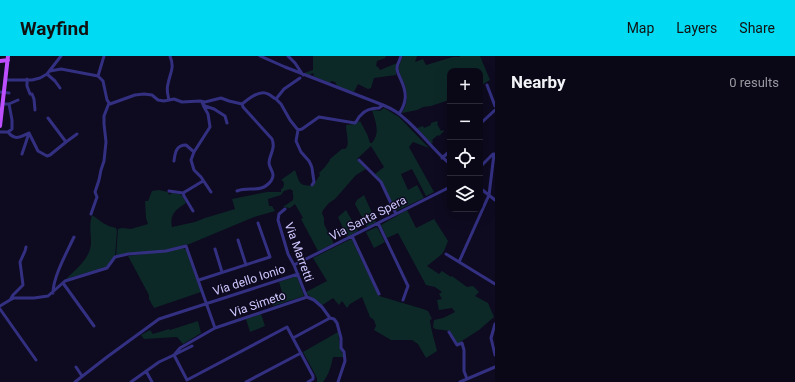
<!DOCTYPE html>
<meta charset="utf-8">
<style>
body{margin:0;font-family:Roboto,sans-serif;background:#131120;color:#f1f3f6}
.controls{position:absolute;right:12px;top:12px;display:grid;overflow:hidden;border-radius:8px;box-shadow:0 4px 16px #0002}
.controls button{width:36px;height:36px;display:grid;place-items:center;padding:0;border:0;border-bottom:1px solid #2a2936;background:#0a0817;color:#f1f3f6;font:20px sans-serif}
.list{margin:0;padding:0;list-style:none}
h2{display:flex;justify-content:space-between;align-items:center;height:52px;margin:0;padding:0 16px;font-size:17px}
h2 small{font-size:13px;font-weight:400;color:#999aa1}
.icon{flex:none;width:22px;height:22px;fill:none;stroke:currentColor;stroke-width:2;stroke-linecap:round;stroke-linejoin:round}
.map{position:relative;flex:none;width:495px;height:326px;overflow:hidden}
header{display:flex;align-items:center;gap:24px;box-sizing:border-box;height:56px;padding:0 20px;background:#00daf3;color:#111}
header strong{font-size:19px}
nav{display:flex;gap:22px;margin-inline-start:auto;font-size:14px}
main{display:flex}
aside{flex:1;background:#0a0817}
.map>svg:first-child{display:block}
</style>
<header>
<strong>Wayfind</strong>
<nav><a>Map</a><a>Layers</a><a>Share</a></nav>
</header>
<main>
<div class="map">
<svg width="495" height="326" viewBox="0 0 495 326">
<rect width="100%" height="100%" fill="#0e0a1f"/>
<!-- green -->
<path fill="#0c2928" d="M313,0h73l-1,2 -8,3 -1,5 2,1 2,3 17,-7 -1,5v7l-22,3 -3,10 -3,1 -10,-5 -4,8 -16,-5 -3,-5 -4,-1 -1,2 -17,-7 1,-2 -2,-1 -2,2 -6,-2 9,-3z
M403,0h14l-2,6 8,-3 3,6 27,-8h7v-1h20l10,24 -10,6v-15h-30v28l-1,1 -18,6 -8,1 -6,3 -15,3c6,-10 6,-19 2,-30 -2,-4 -4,-8 -5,-12 -1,-5 2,-10 4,-15z
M384,52l15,9 30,31 -16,-6 -4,5 25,45 -8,4 -14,-27 -11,5 7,16 9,-5 7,13 -28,13 -21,-37 9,-7 -13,-21 -14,13 9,10 -10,6 -21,24 -6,4 -6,7 -1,3 2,5v6l9,18v2l-15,7 -17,-32 2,-1 -8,-14 -5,4 -7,-1 10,-7c1,-4 -1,-7 0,-9l-3,-2 -6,2 -3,4 -13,4 1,7h3l3,5 -21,6 -67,28v-1l-21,6 -50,6 2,-27 4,-1 9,1 17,-5 -2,-6 -1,-17h3l4,-10 7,-1 9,2 1,3 3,-2c10,1 10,1 14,10 -9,6 -17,11 -14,24l23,-5 10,-4 30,-9 -3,-10 35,-7h14v-3l2,-1 1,-4 -1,-3 -2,-1 14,-10c5,13 3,15 17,16 3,-3 5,-7 8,-11l-1,-2 6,-6 5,-7v-1l12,-10h3l2,-2c2,-7 -1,-14 -1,-22l9,-1 5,-3 7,13 3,9h2c9,-11 3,-22 0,-33l8,1z
M437,65l1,2 -1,1 4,7 2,-1 1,1 -5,5 -1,-1 -6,5 1,2 -2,2 -14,-16 6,-2 1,2 7,-3v-2z
M364,139l12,27 -9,5 -12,-23 2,-4z
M346,154l12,21 -11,6 -9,-20z
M407,154l9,18 18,-9 14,22 -4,10 -2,3 -15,12 12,8 3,-3 9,6 1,-1 15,11 6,-1 6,6 -4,4 13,7 6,14 -15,13 -22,14 -7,-13 -15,-2 -2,-2 1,-7 9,-2 12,-6 -3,-4 -13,2 -2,-10 5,-1 -3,-5 3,-2 -7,-5 -9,-2 -28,-52 -11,5 -6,-13z
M92,159c9,6 13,11 24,13l1,3 -2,25 -9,11 -40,12c11,-11 24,-20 25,-36 0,-9 -2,-18 1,-28z
M377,171l8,15 -11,6 -8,-16z
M351,183l1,1 27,56 44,13 5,2 4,8 -2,1c1,11 5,21 7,31l-11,7 -8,-14 -6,-4h-21l-17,-10 2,-4 -2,-6 -4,-3 -8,-20 -12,7 -3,4 -5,-7 -3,4 -6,-7 -12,8c-3,-4 -13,-10 -15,-14l21,-11 -14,-23z
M183,192l3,2 15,42 -47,16 -5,-9v-4l-21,-39 40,-5z
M297,220l7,20 -31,10 -3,-10 12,-4 -3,-10z
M261,258l4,12 -15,6 -4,-13z
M198,265l3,12 -18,11 -6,-7 -33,2 -3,-4 9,-5 3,4 16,-5 1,1z
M338,276c1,6 1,10 2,15 0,4 3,6 4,10h-11c-2,10 -4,17 -10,25h-6v-4l-14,-26z"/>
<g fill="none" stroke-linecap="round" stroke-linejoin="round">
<!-- minor -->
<path stroke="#333082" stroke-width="3" d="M260,0l25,11 98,38c7,3 15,7 21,13 17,14 29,32 46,46
M288,0l7,7 8,12
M50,15l11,-2 37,7 5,5 4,19 3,4 25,-9 9,-1 8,1 6,5 6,1 10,-2 8,3 18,-1 5,1 16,-4 8,3 13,3c6,-5 18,-15 26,-10 3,1 5,4 8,5
M47,18l8,7 5,7
M98,20l6,-20
M300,22l-16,11 -8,10 5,5 9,16 8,10 -2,11 5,11 8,9 2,4 1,3 2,14 -2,3
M27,23v7l3,8h2l2,5 1,11
M5,24h27l8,-2 7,-4 14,-18
M487,29l8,21
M0,36l9,1
M169,44c-1,-5 -3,-10 -1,-16 2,-12 7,-15 2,-28
M202,46l2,5 4,7 2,13 -16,25 -3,8 3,10 7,7 10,15
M2,48h7l3,16v9l-4,3
M9,48l9,-4
M203,48l2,2 9,3 11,7 2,7
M399,58c8,-12 8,-21 2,-34 -1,-3 -4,-7 -4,-12 0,-4 3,-8 4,-12
M480,68l15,-14
M298,74l4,-1 17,-12 36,6c3,-3 3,-6 6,-8 5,-6 11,-7 18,-7l4,-3
M0,76h8c7,9 12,5 21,1l9,18 9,5 3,-1 16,-13 -18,-24
M66,86l11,-8
M22,98l7,-21
M442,102l8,-7
M359,104l22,22 15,32
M174,105c1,-8 2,-16 12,-16l8,7
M480,111l13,-13
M480,132l15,12
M169,135l14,2 20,-12
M237,135c12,-5 24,3 34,-10 1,-2 2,-3 2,-6 0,-4 -4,-8 -4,-12 0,-8 7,-14 3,-24l-29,-32 -1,-3
M183,137l1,3 9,15
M285,153l-6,5 -1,6 10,34 6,11 11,28 2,4 7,3 8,7 8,11 4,1 3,4 4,15v10l3,4 1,9 -7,21
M91,158l6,-17 -2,-5 4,-12 2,-10 3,-9 2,-19 -2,-18v-8l5,-13
M378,167l30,63 -5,14
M352,180l27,58
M238,184l8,25
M215,193l7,23
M446,198l49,30
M459,206l30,-67 5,-41
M294,209l156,-78
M199,224l71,-23 -12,-34
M63,227l31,43
M53,237c0,-16 14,-41 21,-56
M10,244l3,-5 10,-10 -3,-23 5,-11 1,-4
M0,250l10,-6 4,-2h20l14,-2 17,-15 42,-13 8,-11 13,-3 38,-3 20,-5 29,82
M0,253l36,51
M495,268l-4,14 4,17
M449,276l8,13 5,-2 2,7v21l3,8
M293,282l37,-20
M76,311l6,9
M146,315l6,11
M187,324l100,-53 26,49v3l-5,3
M187,324l-13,-25 18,-9
M75,326l32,-25 52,-38 139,-45
M131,326l28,-20 15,-7 6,-7 35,-20 92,-31
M246,326l55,-29
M460,326l35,-15"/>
<!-- major -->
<path stroke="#bd4fff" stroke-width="4" d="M0,5l8,-1
M0,70l8,-70"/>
</g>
<g text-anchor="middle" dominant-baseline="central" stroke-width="3" stroke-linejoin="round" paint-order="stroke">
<!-- street labels -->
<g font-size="12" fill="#cec8ff" stroke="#0e0a1f">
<text transform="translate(368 162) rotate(-27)">Via Santa Spera</text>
<text transform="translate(299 196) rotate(70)">Via Marretti</text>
<text transform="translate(249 224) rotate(-18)">Via dello Ionio</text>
<text transform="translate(258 248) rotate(-19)">Via Simeto</text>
</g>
</g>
</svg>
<div class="controls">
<button>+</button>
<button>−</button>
<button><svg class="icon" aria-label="locate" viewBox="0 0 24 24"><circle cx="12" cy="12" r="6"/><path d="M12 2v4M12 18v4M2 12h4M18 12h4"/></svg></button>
<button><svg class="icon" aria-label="layers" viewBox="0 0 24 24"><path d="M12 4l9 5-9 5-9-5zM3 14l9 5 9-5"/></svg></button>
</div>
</div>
<aside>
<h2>Nearby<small>0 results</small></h2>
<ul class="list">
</ul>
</aside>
</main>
